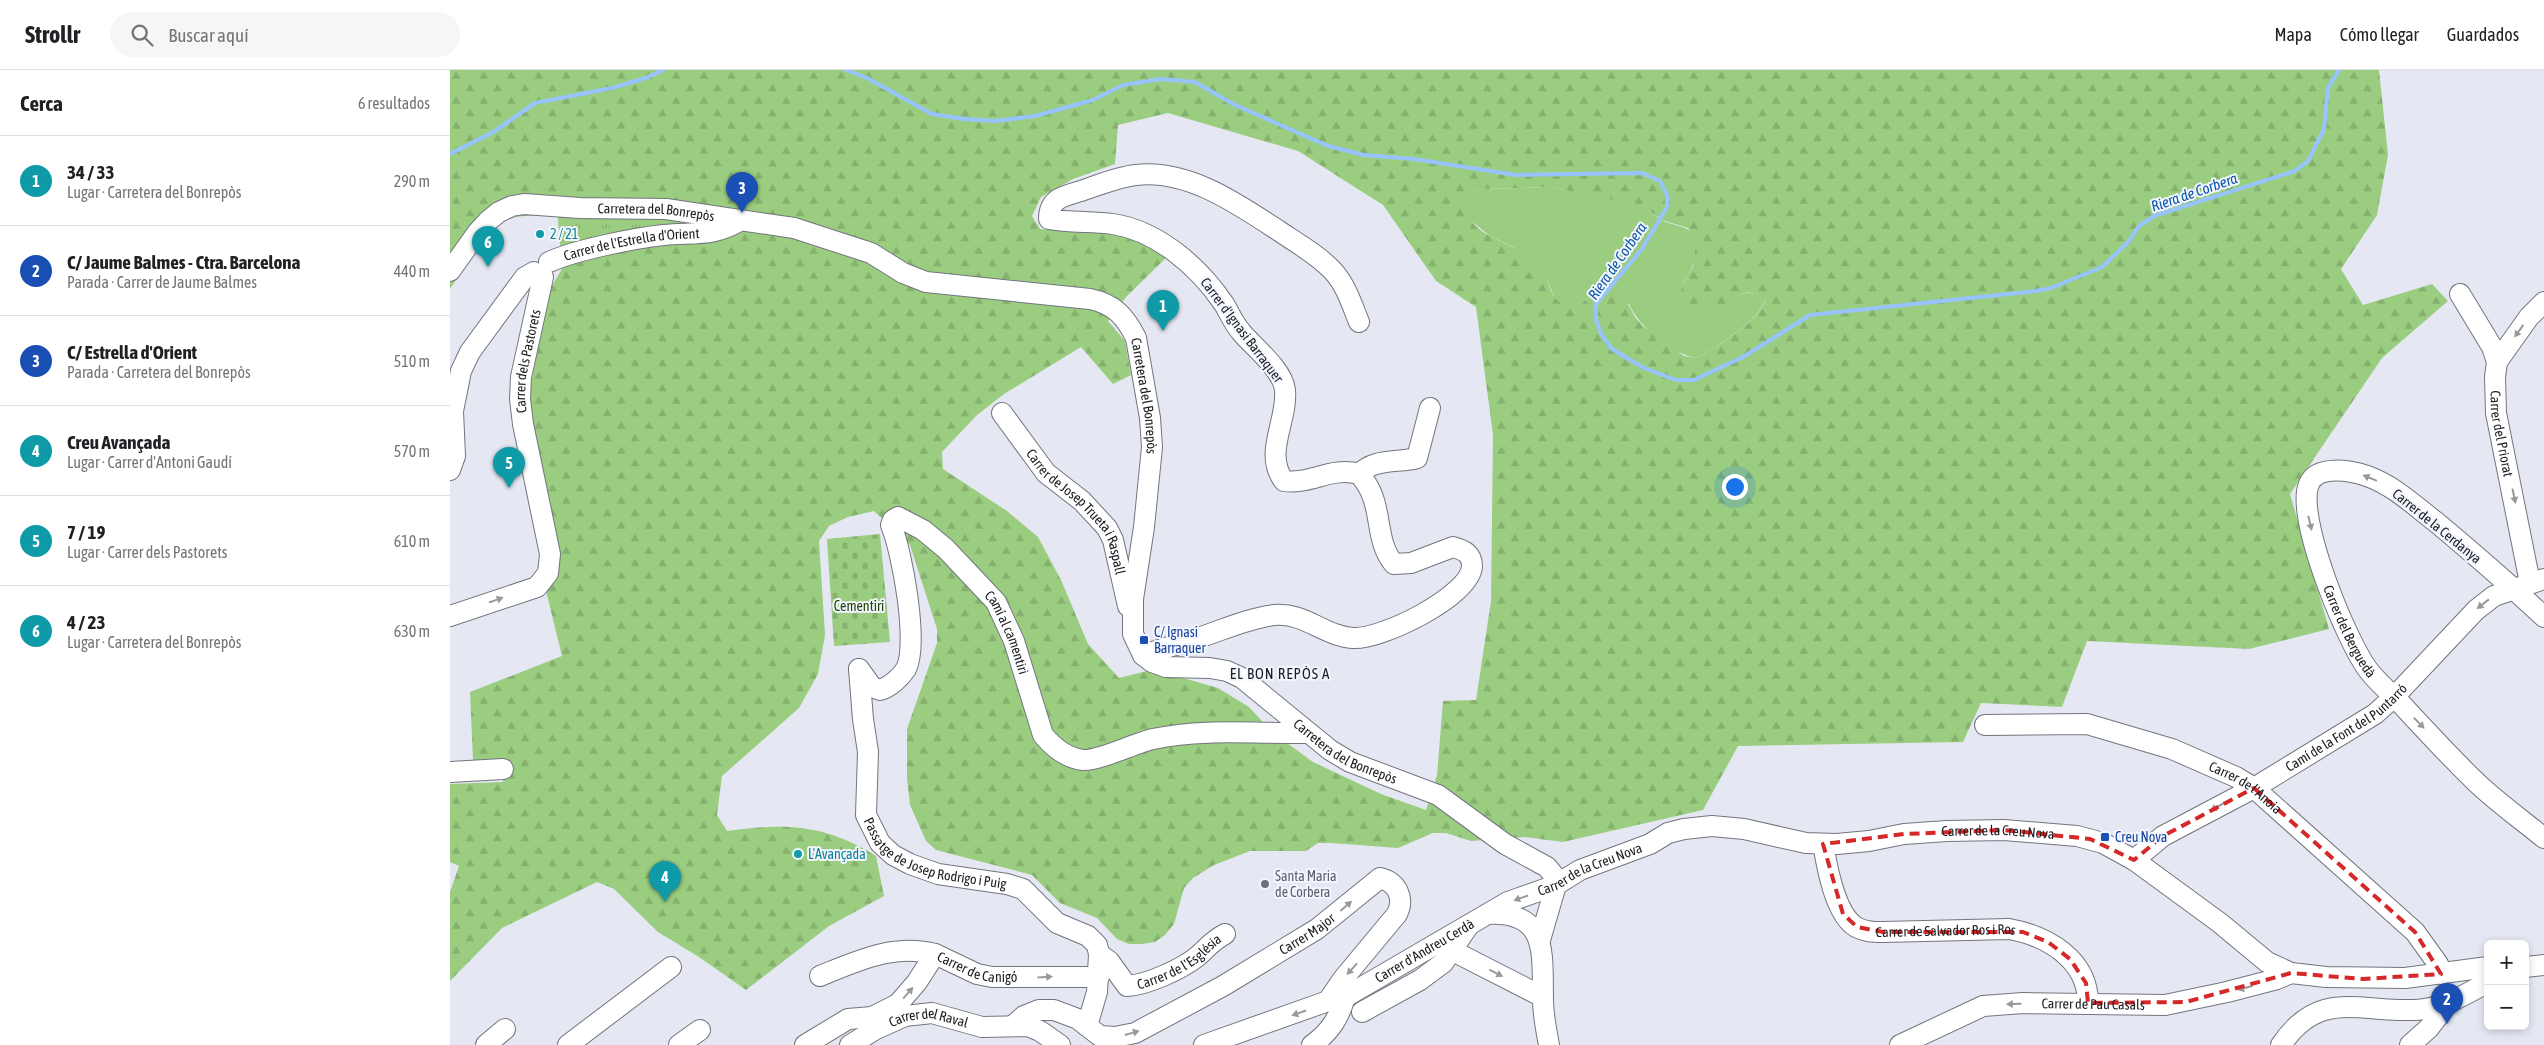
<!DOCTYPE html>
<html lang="es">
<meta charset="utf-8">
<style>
body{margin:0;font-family:"Asap Condensed",sans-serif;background:#f6f6f6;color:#202124}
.controls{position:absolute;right:15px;bottom:15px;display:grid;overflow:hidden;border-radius:8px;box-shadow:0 2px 8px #0003}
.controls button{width:45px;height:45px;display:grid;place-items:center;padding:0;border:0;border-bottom:1px solid #e0e0e0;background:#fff;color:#202124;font:25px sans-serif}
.you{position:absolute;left:1284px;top:416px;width:18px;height:18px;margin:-12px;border:4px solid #fff;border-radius:50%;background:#1a73e8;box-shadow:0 0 0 8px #1a73e833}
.badge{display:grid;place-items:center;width:32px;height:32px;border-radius:50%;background:#3b6ada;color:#fff;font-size:16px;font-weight:700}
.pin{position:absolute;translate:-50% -41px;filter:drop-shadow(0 1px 2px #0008)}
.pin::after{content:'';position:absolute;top:26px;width:18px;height:15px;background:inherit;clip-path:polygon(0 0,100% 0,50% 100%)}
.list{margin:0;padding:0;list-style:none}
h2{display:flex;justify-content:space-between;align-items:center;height:65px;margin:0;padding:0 20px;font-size:21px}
h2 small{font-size:16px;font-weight:400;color:#757577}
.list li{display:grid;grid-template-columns:32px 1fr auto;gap:15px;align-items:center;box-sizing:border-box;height:90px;padding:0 20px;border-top:1px solid #e0e0e0}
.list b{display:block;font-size:19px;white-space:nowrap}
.list p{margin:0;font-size:16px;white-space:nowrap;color:#757577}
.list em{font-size:16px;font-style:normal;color:#757577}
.icon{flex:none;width:28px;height:28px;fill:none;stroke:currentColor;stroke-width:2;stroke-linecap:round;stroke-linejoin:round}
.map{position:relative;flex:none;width:2094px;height:975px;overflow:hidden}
header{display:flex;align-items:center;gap:30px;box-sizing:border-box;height:70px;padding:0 25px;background:#fff;border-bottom:1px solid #e0e0e0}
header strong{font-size:24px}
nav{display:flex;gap:28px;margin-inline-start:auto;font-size:18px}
.search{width:350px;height:45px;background:#f6f6f6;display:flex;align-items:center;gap:12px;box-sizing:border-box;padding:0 18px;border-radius:28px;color:#757577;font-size:19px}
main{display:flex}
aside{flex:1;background:#fff}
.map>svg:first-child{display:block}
</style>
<header>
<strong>Strollr</strong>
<div class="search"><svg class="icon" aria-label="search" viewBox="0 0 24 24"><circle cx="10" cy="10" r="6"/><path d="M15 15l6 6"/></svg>Buscar aquí</div>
<nav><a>Mapa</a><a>Cómo llegar</a><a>Guardados</a></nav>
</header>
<main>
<aside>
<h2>Cerca<small>6 resultados</small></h2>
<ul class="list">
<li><span class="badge" style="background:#0f9aa8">1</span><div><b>34 / 33</b><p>Lugar · Carretera del Bonrepòs</p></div><em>290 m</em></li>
<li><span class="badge" style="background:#1a4fb4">2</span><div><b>C/ Jaume Balmes - Ctra. Barcelona</b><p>Parada · Carrer de Jaume Balmes</p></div><em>440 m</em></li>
<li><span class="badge" style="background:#1a4fb4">3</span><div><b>C/ Estrella d'Orient</b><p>Parada · Carretera del Bonrepòs</p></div><em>510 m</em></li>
<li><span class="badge" style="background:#0f9aa8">4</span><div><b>Creu Avançada</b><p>Lugar · Carrer d'Antoni Gaudí</p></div><em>570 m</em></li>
<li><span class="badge" style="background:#0f9aa8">5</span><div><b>7 / 19</b><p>Lugar · Carrer dels Pastorets</p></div><em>610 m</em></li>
<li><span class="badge" style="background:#0f9aa8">6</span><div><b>4 / 23</b><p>Lugar · Carretera del Bonrepòs</p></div><em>630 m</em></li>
</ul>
</aside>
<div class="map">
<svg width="2094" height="975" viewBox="0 0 2094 975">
<defs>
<pattern id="forest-firs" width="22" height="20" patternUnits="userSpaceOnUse" patternTransform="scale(1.25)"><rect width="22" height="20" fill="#9bcd80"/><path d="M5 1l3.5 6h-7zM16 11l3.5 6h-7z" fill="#85b06e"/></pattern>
<pattern id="cemetery-stones" width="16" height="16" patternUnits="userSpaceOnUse" patternTransform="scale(1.25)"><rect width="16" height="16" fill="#9bcd80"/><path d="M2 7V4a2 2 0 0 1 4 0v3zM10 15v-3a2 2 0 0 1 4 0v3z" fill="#85b06e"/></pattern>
<pattern id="park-tufts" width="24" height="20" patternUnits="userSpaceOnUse" patternTransform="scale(1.25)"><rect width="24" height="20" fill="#9bcd80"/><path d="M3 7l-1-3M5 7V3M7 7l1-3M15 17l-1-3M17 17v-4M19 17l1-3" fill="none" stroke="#85b06e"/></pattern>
</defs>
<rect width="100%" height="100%" fill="#e5e8f3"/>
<!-- green -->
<path fill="#9bcd80" d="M1100,117c30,6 74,9 100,24 4,3 8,7 12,9 12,7 27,4 33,18 7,16 -7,36 -14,50l24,20c27,-1 33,-26 61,-9 -12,27 -45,44 -69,59 -24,-3 -58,-31 -68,-54l-31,-15 -19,17h-13l-11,-7 -9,-22 -31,-29 -25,-12 -20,-16 -5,-12 4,-13 13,-6z"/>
<!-- forest -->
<path fill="url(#forest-firs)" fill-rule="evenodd" d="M0,0h1929l9,85 -11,60 -36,54 22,36 69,-21 16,17 -66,57 -92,136 39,135 -80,20 -162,-8 -25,66 -81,-4 -18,39 -225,4 -35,64 -140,32 -38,-5 -54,4 -25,-8h-13l-35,15 -67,-5h-13l-12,8h-56l-36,14 -21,13 -9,10 -10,36 -9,11 -10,7 -13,2h-13l-12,-5 -20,-21 -37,-15 -28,-28 -96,-25 -10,-9 -16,-36 -3,-26v-50l30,-86v-14l-27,-84 -36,-34 -26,6 -19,9 -10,15 6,94 -7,39 -19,34 -77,68 -5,39 10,16c58,-8 98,-7 149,25l8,40 -55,30 -83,64 -47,-33 -41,-25 -44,-43 -17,-7 -95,46 -52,53v-89l9,-26 -9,-4v-78l53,-2 1,-21 -31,-1 -3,-68 92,-36 -16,-65 13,-26v-17l-31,-149 15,-78 9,-35 11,-19 1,-11 -4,-11 -2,-29c-18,0 -40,-3 -57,6 -14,7 -41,52 -51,67zM718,43l130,38 85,54 53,76 40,26 17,128 -2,166 -15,99 -33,1 -6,74 -11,35 -45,-16 -68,-32 -41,-30 -23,-25 -31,-19 -31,-9 -40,-8 -28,7 -31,-34 -27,-64 -23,-43 -31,-26 -64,-42 -1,-17 35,-37 27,-21 77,-47 32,37 18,-9 -6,-34 -17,-20 18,-24 42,-41 -52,-25 -76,-2 -8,-13 9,-19 32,-18 42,-15 3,-39zM1100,117l74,15 26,9 12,9 26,8 7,11v15l-2,12 -12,22 2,11 9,9c8,0 17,1 24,0 23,-5 22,-27 50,-8 -12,26 -45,43 -69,58l-13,-2 -41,-30 -8,-9 -13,-24 -10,-6 -14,2 -19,17c-35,0 -24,-23 -41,-42 -22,-25 -82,-26 -69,-69l13,-6z"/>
<!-- cemetery -->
<path fill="url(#cemetery-stones)" d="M430,464l10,108 -56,4 -7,-107z"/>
<!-- park -->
<path fill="url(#park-tufts)" d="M108,146l183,4 -177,36 -4,-11z"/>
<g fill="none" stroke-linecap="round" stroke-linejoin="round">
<!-- stream -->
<path stroke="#97c3ff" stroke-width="4" d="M396,0l21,8 65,36 32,5 31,2 40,-5 58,-16 30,-15 39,-6 33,3 38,22 95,42 36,9 50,4 102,16 126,-2 18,8 7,14v12l-25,42 -46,55v16l5,14 11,15 32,19 32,12h18l49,-23 67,-42 226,-24 15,-3 51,-21 27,-26 10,-15 15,-10 141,-45 13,-10 16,-32 4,-41 11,-18
M0,84l45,-23 40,-28 77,-15 34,-10 17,-8"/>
<defs>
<g id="minor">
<path id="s1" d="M99,192c26,-12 86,-24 115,-27 30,-3 50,2 77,-15"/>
<path id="s2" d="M0,201l27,-38 11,-12 11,-9 13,-6 12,-2 56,4 86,1 128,19 77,25 32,20 23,9 164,17c24,5 35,17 46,39l14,80 2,29 -8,80 -11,72v35l10,21 9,7 14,5 44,1 17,3 15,7 88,72 20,12 88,33 67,49 42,23 9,11v7l-16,55"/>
<path id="s3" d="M2010,224l32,53 5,15 -2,15 1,36 34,170"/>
<path d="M2047,292l32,-45 15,-15"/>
<path id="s4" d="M552,343l44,60 36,28 25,27 6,12 15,66"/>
<path d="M0,400l5,-14 -2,-45 8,-40 9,-19 55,-75 9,-5"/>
<path d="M909,404c15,-16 39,-11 58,-16l13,-50"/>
<path id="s5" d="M0,546l87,-29 11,-14 2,-19 -27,-130 -3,-25 1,-22 22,-100"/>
<path id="s6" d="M2094,547c-35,-33 -71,-64 -108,-95 -21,-16 -43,-37 -69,-46 -15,-5 -50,-12 -58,8 -14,33 38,159 60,187 10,13 24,24 34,35 24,26 48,52 74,77 20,19 45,37 67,55"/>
<path d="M693,585c19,-6 39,-12 58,-18 24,-8 48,-19 73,-22 30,-3 50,21 79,23 28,2 118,-42 119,-72 0,-13 -9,-16 -19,-19l-42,16 -17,1c-22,-26 -8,-61 -35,-90 -27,-8 -49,11 -75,7 -21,-28 4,-60 1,-91 -2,-20 -31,-43 -43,-57 -8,-9 -12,-19 -18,-29 -25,-37 -66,-73 -111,-80 -21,-3 -43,-1 -64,-5 0,-21 15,-23 32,-28 18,-6 36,-14 55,-16 52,-6 102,29 143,56 18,12 39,24 54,40 13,14 19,34 26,51"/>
<path id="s7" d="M409,599l13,18 8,3c10,-3 20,-12 26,-21 13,-25 -4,-118 -15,-144l2,-5 5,-3 25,13 23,19 50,53 18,39 29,94c10,12 23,23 40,25 16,1 52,-17 70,-21 51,-11 104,-5 156,-6"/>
<path id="s8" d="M409,599l4,50 5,33 -2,63 14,28 13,12 17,9 28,10 69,10 16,5 34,34 31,13 9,9 2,9"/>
<path id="s9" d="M1535,655l102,-1 85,25 64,28 18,11 161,144 23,32 3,10"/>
<path d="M0,702l53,-3"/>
<path id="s10" d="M1373,774c4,23 12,70 33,83 9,5 17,5 27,5l126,-3c39,7 79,31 79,74"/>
<path id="s11" d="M1684,790l29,-24 91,-48 121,-74 19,-17 82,-87 18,-14 50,-17"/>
<path d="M1038,844c61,-3 54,40 55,85 0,16 3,30 6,46"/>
<path d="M1003,881l90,46"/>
<path d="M2075,897l19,-2"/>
<path d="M370,906c37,-15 75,-33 115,-22"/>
<path d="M912,942l58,-32 23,-17 26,-38"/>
<path id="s12" d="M564,955l10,-9 15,-6h15l24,9 22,17 15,1 20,-4 88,-47 94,-57 63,-51c17,4 25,20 17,36l-54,65 -15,22"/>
<path id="s13" d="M637,956l10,-34 2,-38 10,7 18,25c20,-1 55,-17 71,-30 10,-9 14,-15 27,-22"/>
<path d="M36,975l19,-16"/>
<path d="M118,975l103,-78"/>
<path d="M229,975l21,-15"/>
<path id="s14" d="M355,975l43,-26 24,-2 26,-13 19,-22 18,-28 42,20 15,3h107"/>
<path id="s15" d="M400,975l26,-16 29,-13 27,-3 50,14 46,-1 12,5 20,14"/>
<path id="s16" d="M754,975l124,-44 17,-4 163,-95 48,-17 24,-15 70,-26 18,-11 16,-4 28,-3 32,3 62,14 31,1 32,-3 35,-7 43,-3 57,-1 73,6 26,7 31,17 86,63 47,39 24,11 35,4 79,1 83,-11"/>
<path d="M862,975c18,-13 27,-27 33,-48"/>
<path id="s17" d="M1450,975l83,-39 40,-3 142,2 62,-13 50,-13 14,-6"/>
<path d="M1831,975c38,-56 77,-33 132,-35 27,0 52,-15 75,-28"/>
<path d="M1960,975l19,-17 20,-26"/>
</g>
</defs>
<!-- minor casing -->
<use href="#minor" stroke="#72757e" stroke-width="22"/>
<!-- minor -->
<use href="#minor" stroke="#fff" stroke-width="20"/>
</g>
<!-- one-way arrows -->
<defs><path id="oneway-solid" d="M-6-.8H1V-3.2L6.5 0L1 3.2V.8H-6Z" transform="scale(1.25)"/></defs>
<g fill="#99999b">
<use href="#oneway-solid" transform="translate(2069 261) rotate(126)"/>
<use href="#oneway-solid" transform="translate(1920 408) rotate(-158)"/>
<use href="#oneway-solid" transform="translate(2064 426) rotate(78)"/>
<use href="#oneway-solid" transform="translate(1860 453) rotate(77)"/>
<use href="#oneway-solid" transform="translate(46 530) rotate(-19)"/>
<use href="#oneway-solid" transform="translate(2033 534) rotate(142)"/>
<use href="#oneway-solid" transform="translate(1969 653) rotate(46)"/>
<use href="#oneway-solid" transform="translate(1767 737) rotate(152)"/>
<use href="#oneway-solid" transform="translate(1071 828) rotate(161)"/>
<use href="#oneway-solid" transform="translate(896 836) rotate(-41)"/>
<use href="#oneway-solid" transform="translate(902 899) rotate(132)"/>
<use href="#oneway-solid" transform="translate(1046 903) rotate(27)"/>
<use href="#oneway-solid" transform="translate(595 907) rotate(-4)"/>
<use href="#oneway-solid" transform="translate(1795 918) rotate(165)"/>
<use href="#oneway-solid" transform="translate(458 923) rotate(-49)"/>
<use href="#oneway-solid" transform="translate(1564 934) rotate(178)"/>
<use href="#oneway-solid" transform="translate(849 943) rotate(161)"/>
<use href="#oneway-solid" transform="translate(682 963) rotate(-16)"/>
</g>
<!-- marked area -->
<path fill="none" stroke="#d62828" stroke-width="4" stroke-dasharray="10 6" stroke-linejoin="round" d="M1804,718l161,144 26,42 -78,5 -72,-6 -105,29 -98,1 -2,-20 -16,-24 -22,-17 -25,-10h-140l-26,-5 -14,-13 -20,-70 81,-10 100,-4 86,9 44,21 29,-24z"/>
<!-- markers -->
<g fill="#0f9aa8" stroke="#f3f6fe" stroke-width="2">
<circle cx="90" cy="164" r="5"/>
<circle cx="348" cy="784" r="5"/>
</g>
<g fill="#1a4fb4" stroke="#f3f6fe" stroke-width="2">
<rect x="689" y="565" width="10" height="10" rx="2.5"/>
<rect x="1650" y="762" width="10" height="10" rx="2.5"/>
</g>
<circle fill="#6b7280" stroke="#f3f6fe" stroke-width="2" cx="815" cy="814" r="5"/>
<g text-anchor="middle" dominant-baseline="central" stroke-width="4" stroke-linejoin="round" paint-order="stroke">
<!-- street labels -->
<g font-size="14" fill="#1c1d21" stroke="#f3f6fe">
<text stroke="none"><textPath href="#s2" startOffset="236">Carretera del Bonrepòs</textPath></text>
<text stroke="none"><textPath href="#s1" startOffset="85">Carrer de l'Estrella d'Orient</textPath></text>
<text transform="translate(792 260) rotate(53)">Carrer d'Ignasi Barraquer</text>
<text stroke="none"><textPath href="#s5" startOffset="325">Carrer dels Pastorets</textPath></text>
<text stroke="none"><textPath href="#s2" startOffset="805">Carretera del Bonrepòs</textPath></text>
<text stroke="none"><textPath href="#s3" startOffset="150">Carrer del Priorat</textPath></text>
<text stroke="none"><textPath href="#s4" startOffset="126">Carrer de Josep Trueta i Raspall</textPath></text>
<text transform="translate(1987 456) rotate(39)">Carrer de la Cerdanya</text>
<text stroke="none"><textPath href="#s6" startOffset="446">Carrer del Berguedà</textPath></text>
<text stroke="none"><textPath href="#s7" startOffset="386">Camí al camentiri</textPath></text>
<text stroke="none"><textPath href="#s11" startOffset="251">Camí de la Font del Puntarró</textPath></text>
<text stroke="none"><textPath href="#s2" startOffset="1300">Carretera del Bonrepòs</textPath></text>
<text stroke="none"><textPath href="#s9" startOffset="274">Carrer de l'Anoia</textPath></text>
<text stroke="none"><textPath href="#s16" startOffset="846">Carrer de la Creu Nova</textPath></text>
<text stroke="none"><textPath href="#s8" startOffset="232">Passatge de Josep Rodrigo i Puig</textPath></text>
<text stroke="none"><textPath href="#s16" startOffset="426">Carrer de la Creu Nova</textPath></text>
<text stroke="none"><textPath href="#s10" startOffset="182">Carrer de Salvador Ros i Ros</textPath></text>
<text stroke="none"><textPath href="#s12" startOffset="332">Carrer Major</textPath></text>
<text stroke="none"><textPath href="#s16" startOffset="241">Carrer d'Andreu Cerdà</textPath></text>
<text stroke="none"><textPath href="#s13" startOffset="175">Carrer de l'Església</textPath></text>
<text stroke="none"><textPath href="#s14" startOffset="211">Carrer de Canigó</textPath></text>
<text stroke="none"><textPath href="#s17" startOffset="202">Carrer de Pau Casals</textPath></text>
<text stroke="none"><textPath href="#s15" startOffset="86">Carrer del Raval</textPath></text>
</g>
<!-- culture labels -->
<g font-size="14" fill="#0d838f" stroke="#f3f6fe" text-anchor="start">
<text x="100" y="164">2 / 21</text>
<text x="358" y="784">L'Avançada</text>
</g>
<!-- park labels -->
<g font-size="14" fill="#224209" stroke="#f3f6fe">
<text x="409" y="536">Cementiri</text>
</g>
<!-- transit labels -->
<g font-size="14" fill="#164399" stroke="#f3f6fe" text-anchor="start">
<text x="704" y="562">C/ Ignasi<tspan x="704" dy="16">Barraquer</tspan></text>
<text x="1665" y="767">Creu Nova</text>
</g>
<!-- worship labels -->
<g font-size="14" fill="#5b616d" stroke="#f3f6fe" text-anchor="start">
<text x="825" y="806">Santa Maria<tspan x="825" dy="16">de Corbera</tspan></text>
</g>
<!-- water labels -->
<g font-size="15" font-style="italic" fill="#0955aa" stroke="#f3f6fe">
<text transform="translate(1744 122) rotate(-19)">Riera de Corbera</text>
<text transform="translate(1167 191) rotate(-55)">Riera de Corbera</text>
</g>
<!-- neighbourhood labels -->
<g font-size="15" letter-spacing="1" fill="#1c1d21" stroke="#f3f6fe">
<text x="830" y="603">EL BON REPÒS A</text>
</g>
</g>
</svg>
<div class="controls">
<button>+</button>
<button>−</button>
</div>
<div class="you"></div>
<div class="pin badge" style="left:713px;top:261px;background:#0f9aa8">1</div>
<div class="pin badge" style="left:1997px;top:954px;background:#1a4fb4">2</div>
<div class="pin badge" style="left:292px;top:143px;background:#1a4fb4">3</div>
<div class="pin badge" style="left:215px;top:832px;background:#0f9aa8">4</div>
<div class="pin badge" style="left:59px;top:418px;background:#0f9aa8">5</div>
<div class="pin badge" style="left:38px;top:197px;background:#0f9aa8">6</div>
</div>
</main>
